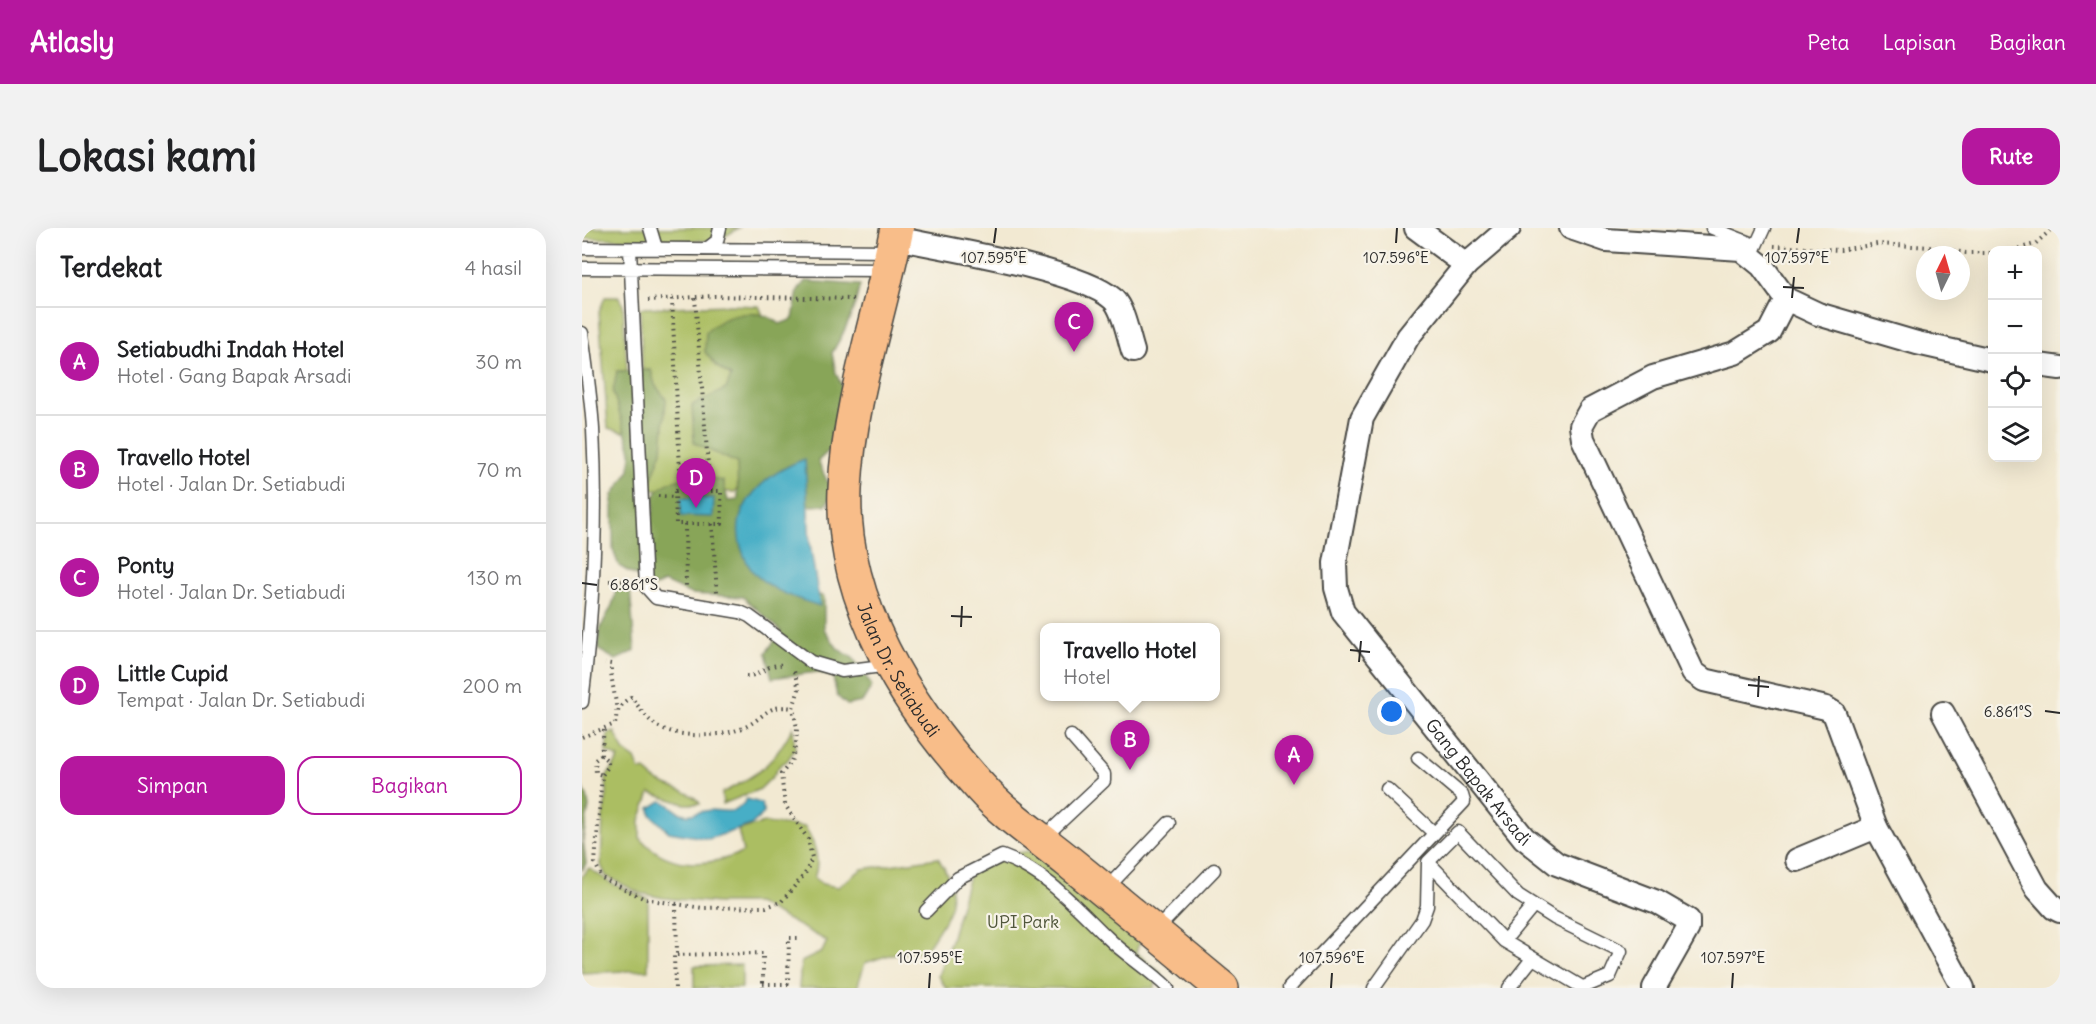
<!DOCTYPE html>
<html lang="id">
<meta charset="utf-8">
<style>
body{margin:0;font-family:Delius,sans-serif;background:#f2f2f2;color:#202124}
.controls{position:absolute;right:18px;top:18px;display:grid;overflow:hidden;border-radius:12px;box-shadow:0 6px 24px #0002}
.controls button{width:54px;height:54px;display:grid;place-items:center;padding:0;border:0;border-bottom:2px solid #e0e0e0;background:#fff;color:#202124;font:30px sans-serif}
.compass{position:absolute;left:1334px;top:18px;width:54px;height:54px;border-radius:50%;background:#fff;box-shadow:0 6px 24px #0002;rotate:5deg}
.you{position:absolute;left:810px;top:484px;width:21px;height:21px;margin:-15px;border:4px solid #fff;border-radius:50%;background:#1a73e8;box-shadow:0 0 0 9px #1a73e833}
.badge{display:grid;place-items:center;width:39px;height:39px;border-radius:50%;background:#b5179e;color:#fff;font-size:20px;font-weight:700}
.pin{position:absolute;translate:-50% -50px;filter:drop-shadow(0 2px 3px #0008)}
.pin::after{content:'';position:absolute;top:32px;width:21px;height:18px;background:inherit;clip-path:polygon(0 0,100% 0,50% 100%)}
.popup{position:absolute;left:458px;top:395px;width:180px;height:78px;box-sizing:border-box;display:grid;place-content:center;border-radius:12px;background:#fff;filter:drop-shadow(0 2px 4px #0005);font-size:20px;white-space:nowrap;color:#757577}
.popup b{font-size:22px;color:#202124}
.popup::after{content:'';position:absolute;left:50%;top:100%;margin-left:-12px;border:12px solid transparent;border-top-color:#fff}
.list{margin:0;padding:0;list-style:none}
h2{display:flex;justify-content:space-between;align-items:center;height:78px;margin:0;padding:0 24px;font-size:26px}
h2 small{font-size:20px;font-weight:400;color:#757577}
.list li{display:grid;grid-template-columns:39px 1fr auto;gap:18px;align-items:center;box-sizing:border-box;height:108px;padding:0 24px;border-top:2px solid #e0e0e0}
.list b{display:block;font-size:22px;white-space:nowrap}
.list p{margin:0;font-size:20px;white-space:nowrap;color:#757577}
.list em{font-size:20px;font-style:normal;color:#757577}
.actions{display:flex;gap:12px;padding:18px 24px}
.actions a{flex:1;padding:14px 0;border:2px solid #b5179e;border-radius:18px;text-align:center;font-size:21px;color:#b5179e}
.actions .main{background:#b5179e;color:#fff}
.icon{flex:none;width:33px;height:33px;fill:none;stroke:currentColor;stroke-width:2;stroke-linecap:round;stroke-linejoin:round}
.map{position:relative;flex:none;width:1478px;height:760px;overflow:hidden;border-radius:18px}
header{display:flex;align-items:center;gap:36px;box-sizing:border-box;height:84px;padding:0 30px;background:#b5179e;color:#fff}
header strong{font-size:28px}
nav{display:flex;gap:33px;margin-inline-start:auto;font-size:21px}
.intro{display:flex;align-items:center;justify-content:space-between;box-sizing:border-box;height:144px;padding:0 36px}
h1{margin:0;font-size:42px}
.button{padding:15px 27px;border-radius:18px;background:#b5179e;color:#fff;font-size:21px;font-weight:700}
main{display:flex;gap:36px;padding:0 36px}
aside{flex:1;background:#fff;border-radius:18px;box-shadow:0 6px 24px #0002}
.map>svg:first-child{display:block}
</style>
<header>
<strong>Atlasly</strong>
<nav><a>Peta</a><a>Lapisan</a><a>Bagikan</a></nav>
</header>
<div class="intro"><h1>Lokasi kami</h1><a class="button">Rute</a></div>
<main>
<aside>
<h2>Terdekat<small>4 hasil</small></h2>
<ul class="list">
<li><span class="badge">A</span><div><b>Setiabudhi Indah Hotel</b><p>Hotel · Gang Bapak Arsadi</p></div><em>30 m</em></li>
<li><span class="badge">B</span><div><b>Travello Hotel</b><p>Hotel · Jalan Dr. Setiabudi</p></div><em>70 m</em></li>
<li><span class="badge">C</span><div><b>Ponty</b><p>Hotel · Jalan Dr. Setiabudi</p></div><em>130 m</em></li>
<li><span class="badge">D</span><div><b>Little Cupid</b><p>Tempat · Jalan Dr. Setiabudi</p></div><em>200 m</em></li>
</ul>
<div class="actions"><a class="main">Simpan</a><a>Bagikan</a></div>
</aside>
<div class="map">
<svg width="1478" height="760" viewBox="0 0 1478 760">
<rect width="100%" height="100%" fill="#f7f3e8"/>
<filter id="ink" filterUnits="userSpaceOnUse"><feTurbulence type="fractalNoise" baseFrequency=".0167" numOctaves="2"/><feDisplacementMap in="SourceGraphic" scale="12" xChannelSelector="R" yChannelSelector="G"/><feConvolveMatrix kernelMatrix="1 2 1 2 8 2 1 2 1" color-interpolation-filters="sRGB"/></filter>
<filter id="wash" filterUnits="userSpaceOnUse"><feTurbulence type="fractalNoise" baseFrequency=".008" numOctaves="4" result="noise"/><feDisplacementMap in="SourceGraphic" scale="24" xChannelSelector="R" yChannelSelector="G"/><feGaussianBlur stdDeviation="1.35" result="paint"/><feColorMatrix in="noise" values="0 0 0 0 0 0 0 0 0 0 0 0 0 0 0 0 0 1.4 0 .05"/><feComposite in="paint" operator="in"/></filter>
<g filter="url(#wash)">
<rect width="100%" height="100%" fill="#f2e9d2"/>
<!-- green -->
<path fill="#abbe62" stroke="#6b7446" stroke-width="1.5" d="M0,0h157l-22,13 -135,-3z
M23,69h15l3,8 8,129 -23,-6 -9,-116z
M148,77l29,1 7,17 -6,130 -25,39 -88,-2 -7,-182z
M211,499l2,22 -8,12 -7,4 -7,11 -13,13 -37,15 -1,-11c37,-19 51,-28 71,-66z
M33,504l10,20 10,7 5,12 5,-1c15,20 45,17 55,34h-15l-35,-11 -10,27v18c27,30 62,30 99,16l4,-2 -5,-22 26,-7 41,4c10,16 16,34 9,51l8,6 16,3 24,-18 76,-11c27,40 10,57 -13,93l-33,3 -27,9 -8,25h-58l2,-26 21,-10 5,-11 -70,-38h-39l-54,-5 -24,-5 -34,-17 -5,-11 2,-48 4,-23 -1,-16 13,-20 -13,-6 2,-18z
M446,623l21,7 94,75 -7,19 25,21 -7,15h-208l-8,-12 13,-36 19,-68 32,-16z
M7,640l22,15 37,16v71l-66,3v-96z
M160,737v23h-48v-22z"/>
<!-- forest -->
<path fill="#88a558" stroke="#5a6842" stroke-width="1.5" d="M223,53l55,4c-5,25 -15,47 -28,68l4,20 10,23 -8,46 -20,19 15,33 -7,11 -17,1 -13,-4 -2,82 30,13v32l14,20 15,9 19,28 -10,16 -15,3 -10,-9 -4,-19 -16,-5 -45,6 -6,-25 15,-22 -38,-34 -52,-3 -27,-12 -9,5 -36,-21 -6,-16v-55l17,-25 1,-19 -18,-59 4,-21 34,-1 4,15 11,14 -4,52 -10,27 -3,32 4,4c1,-5 0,-14 2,-19 12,-21 48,-18 68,-14l5,20 10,-1 -1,-37 -43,-20 -2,-38 34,-16 5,-13 -14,-9 -12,-15 1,-20c19,-19 53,-26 74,-8l13,-5 5,-28z
M34,360h14l5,63 -19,9 -17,-10c-4,-30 15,-34 17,-62z
M0,560l5,7 2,12 -6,32 3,24 -4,8z"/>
<!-- water -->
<path fill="#46aec6" stroke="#386c78" stroke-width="1.5" d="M223,231l5,85 10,62c-23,-7 -45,-14 -63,-30 -8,-7 -13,-19 -16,-29 -13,-43 28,-75 64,-88z
M99,270h33l-1,19 -32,-1z
M165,571l14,4 3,10 -13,12 -42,14 -40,-7 -18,-17 -1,-7 11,-7c9,2 13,9 20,12 10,4 14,-1 23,-2 19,-4 28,9 43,-12z"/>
</g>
<g filter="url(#ink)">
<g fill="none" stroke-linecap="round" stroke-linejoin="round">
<defs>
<path id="lane" d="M68,0l6,20
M1130,0l43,17
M0,20l308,3
M126,20l9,-7 3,-13
M48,21l16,338 10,11 84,14 9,4 62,46 31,9 48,-6
M1171,24l11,-24
M0,40l305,2
M0,105c4,32 9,64 11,96 5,91 0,183 -11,273
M805,561l47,44
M460,611l62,-58v-7l-33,-38
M846,634l76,79 78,46
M523,662l64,-67
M344,683l32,-33 44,-22c44,16 72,49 105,81 19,19 42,32 61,51
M573,703l59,-61
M922,713l29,-35
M707,760l175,-186 -2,-7 -44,-37
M792,760l48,-68 5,-14 1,-44 30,-30 60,63 36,23 67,33 -11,25 -29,12
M927,760l23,-29"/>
<g id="street">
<path d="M834,0l50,37"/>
<path id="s1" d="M927,0l-43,37 -58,72 -46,81 -27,145 1,25 7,24 181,226 33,26 100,38 31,18v8l-34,60"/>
<path d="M989,0l35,12 135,9 21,17 24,33 32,15 99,29 75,17"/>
<path d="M313,10c48,10 186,32 218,61 11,11 15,37 20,52"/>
<path d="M1204,71l-17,33 -34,21 -82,24 -63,33 -9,16 2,13 110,233 11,8 122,28 8,5 42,114 87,161"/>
<path d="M1456,137l22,3"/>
<path d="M1361,485l94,176 17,19 6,3"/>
<path d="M1215,632l79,-33"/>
</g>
<g id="primary">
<path id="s2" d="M315,0c-17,87 -48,172 -52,261 -5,112 63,220 136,299 25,28 59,50 88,74 52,42 102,84 153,126"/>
</g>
</defs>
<!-- lane casing -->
<use href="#lane" stroke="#494844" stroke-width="15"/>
<!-- street casing -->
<use href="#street" stroke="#494844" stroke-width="26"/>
<!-- primary casing -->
<use href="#primary" stroke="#494844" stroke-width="36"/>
<!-- path -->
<path stroke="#494844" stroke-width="4" stroke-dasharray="1.5 4.5" stroke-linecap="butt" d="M1192,18l66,4 37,-6 54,3 35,6h26
M1431,22l22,-6 18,-16
M113,70l15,193
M90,71l9,192
M66,72l66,-4 139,3
M93,263h46l1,33h-46z
M76,268l17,1
M103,296l1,63
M130,296l5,68
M27,353h20
M164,448c15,1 20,-13 38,-11
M36,483l6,-9 7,-5c7,8 13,19 21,25 21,18 72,16 95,4 20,-11 20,-22 46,-18
M22,502l-3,25 7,6v6l-6,8 -7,88 7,15 43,21 57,9 64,-1 15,-5 24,-28 7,-16 -4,-19 -23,-34 -4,-31 10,-12 5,-18 1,-16 -4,-20 6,-19 -5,-18
M0,509l33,-13c5,-20 -5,-39 -4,-60l-6,-1
M19,527l-6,5 1,13 6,2
M94,676l1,51
M181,756h25l1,-46h9
M93,760l-1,-33 89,-2v35"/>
<!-- lane -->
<use href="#lane" stroke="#fff" stroke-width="12"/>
<!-- street -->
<use href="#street" stroke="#fff" stroke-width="22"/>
<!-- primary -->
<use href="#primary" stroke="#f8bd89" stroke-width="33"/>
</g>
</g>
<!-- ticks -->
<path fill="none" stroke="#2b2b2b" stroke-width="2" d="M412,15l2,-15M814,15l1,-15M1215,15l2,-15M1201,59l21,1M1210,70l2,-21M0,355l15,2M369,388l21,1M379,399l1,-21M768,422l20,2M777,434l2,-21M1166,457l21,2M1176,469l1,-21M1463,483l15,2M347,760l1,-15M749,760l1,-15M1150,760l1,-15"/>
<g text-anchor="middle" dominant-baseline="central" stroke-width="4.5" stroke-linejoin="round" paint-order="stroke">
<!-- street labels -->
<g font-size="18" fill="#2b2b2b" stroke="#f7f3e8">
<text stroke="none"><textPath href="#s2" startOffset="458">Jalan Dr. Setiabudi</textPath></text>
<text stroke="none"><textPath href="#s1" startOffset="657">Gang Bapak Arsadi</textPath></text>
</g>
<!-- park labels -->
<g font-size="18" fill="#51573c" stroke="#f7f3e8">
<text x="441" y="693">UPI Park</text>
</g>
</g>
<g font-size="15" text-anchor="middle" fill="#2b2b2b" stroke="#f7f3e8" stroke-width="4.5" stroke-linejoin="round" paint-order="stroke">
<text x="412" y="35">107.595°E</text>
<text x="814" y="35">107.596°E</text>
<text x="1215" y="35">107.597°E</text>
<text x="52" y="362">6.861°S</text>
<text x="1426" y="489">6.861°S</text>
<text x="348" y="735">107.595°E</text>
<text x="750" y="735">107.596°E</text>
<text x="1151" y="735">107.597°E</text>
</g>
</svg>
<div class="controls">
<button>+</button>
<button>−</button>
<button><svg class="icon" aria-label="locate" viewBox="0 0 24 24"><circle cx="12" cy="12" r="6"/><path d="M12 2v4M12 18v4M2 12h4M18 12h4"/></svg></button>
<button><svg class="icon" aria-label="layers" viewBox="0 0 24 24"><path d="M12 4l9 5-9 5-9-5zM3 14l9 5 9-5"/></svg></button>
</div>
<svg class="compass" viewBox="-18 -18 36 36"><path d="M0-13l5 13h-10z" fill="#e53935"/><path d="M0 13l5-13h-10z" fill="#757577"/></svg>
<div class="you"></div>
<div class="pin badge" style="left:712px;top:557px">A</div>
<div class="pin badge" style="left:548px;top:542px">B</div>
<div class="popup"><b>Travello Hotel</b>Hotel</div>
<div class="pin badge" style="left:492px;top:124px">C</div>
<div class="pin badge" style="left:114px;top:280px">D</div>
</div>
</main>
